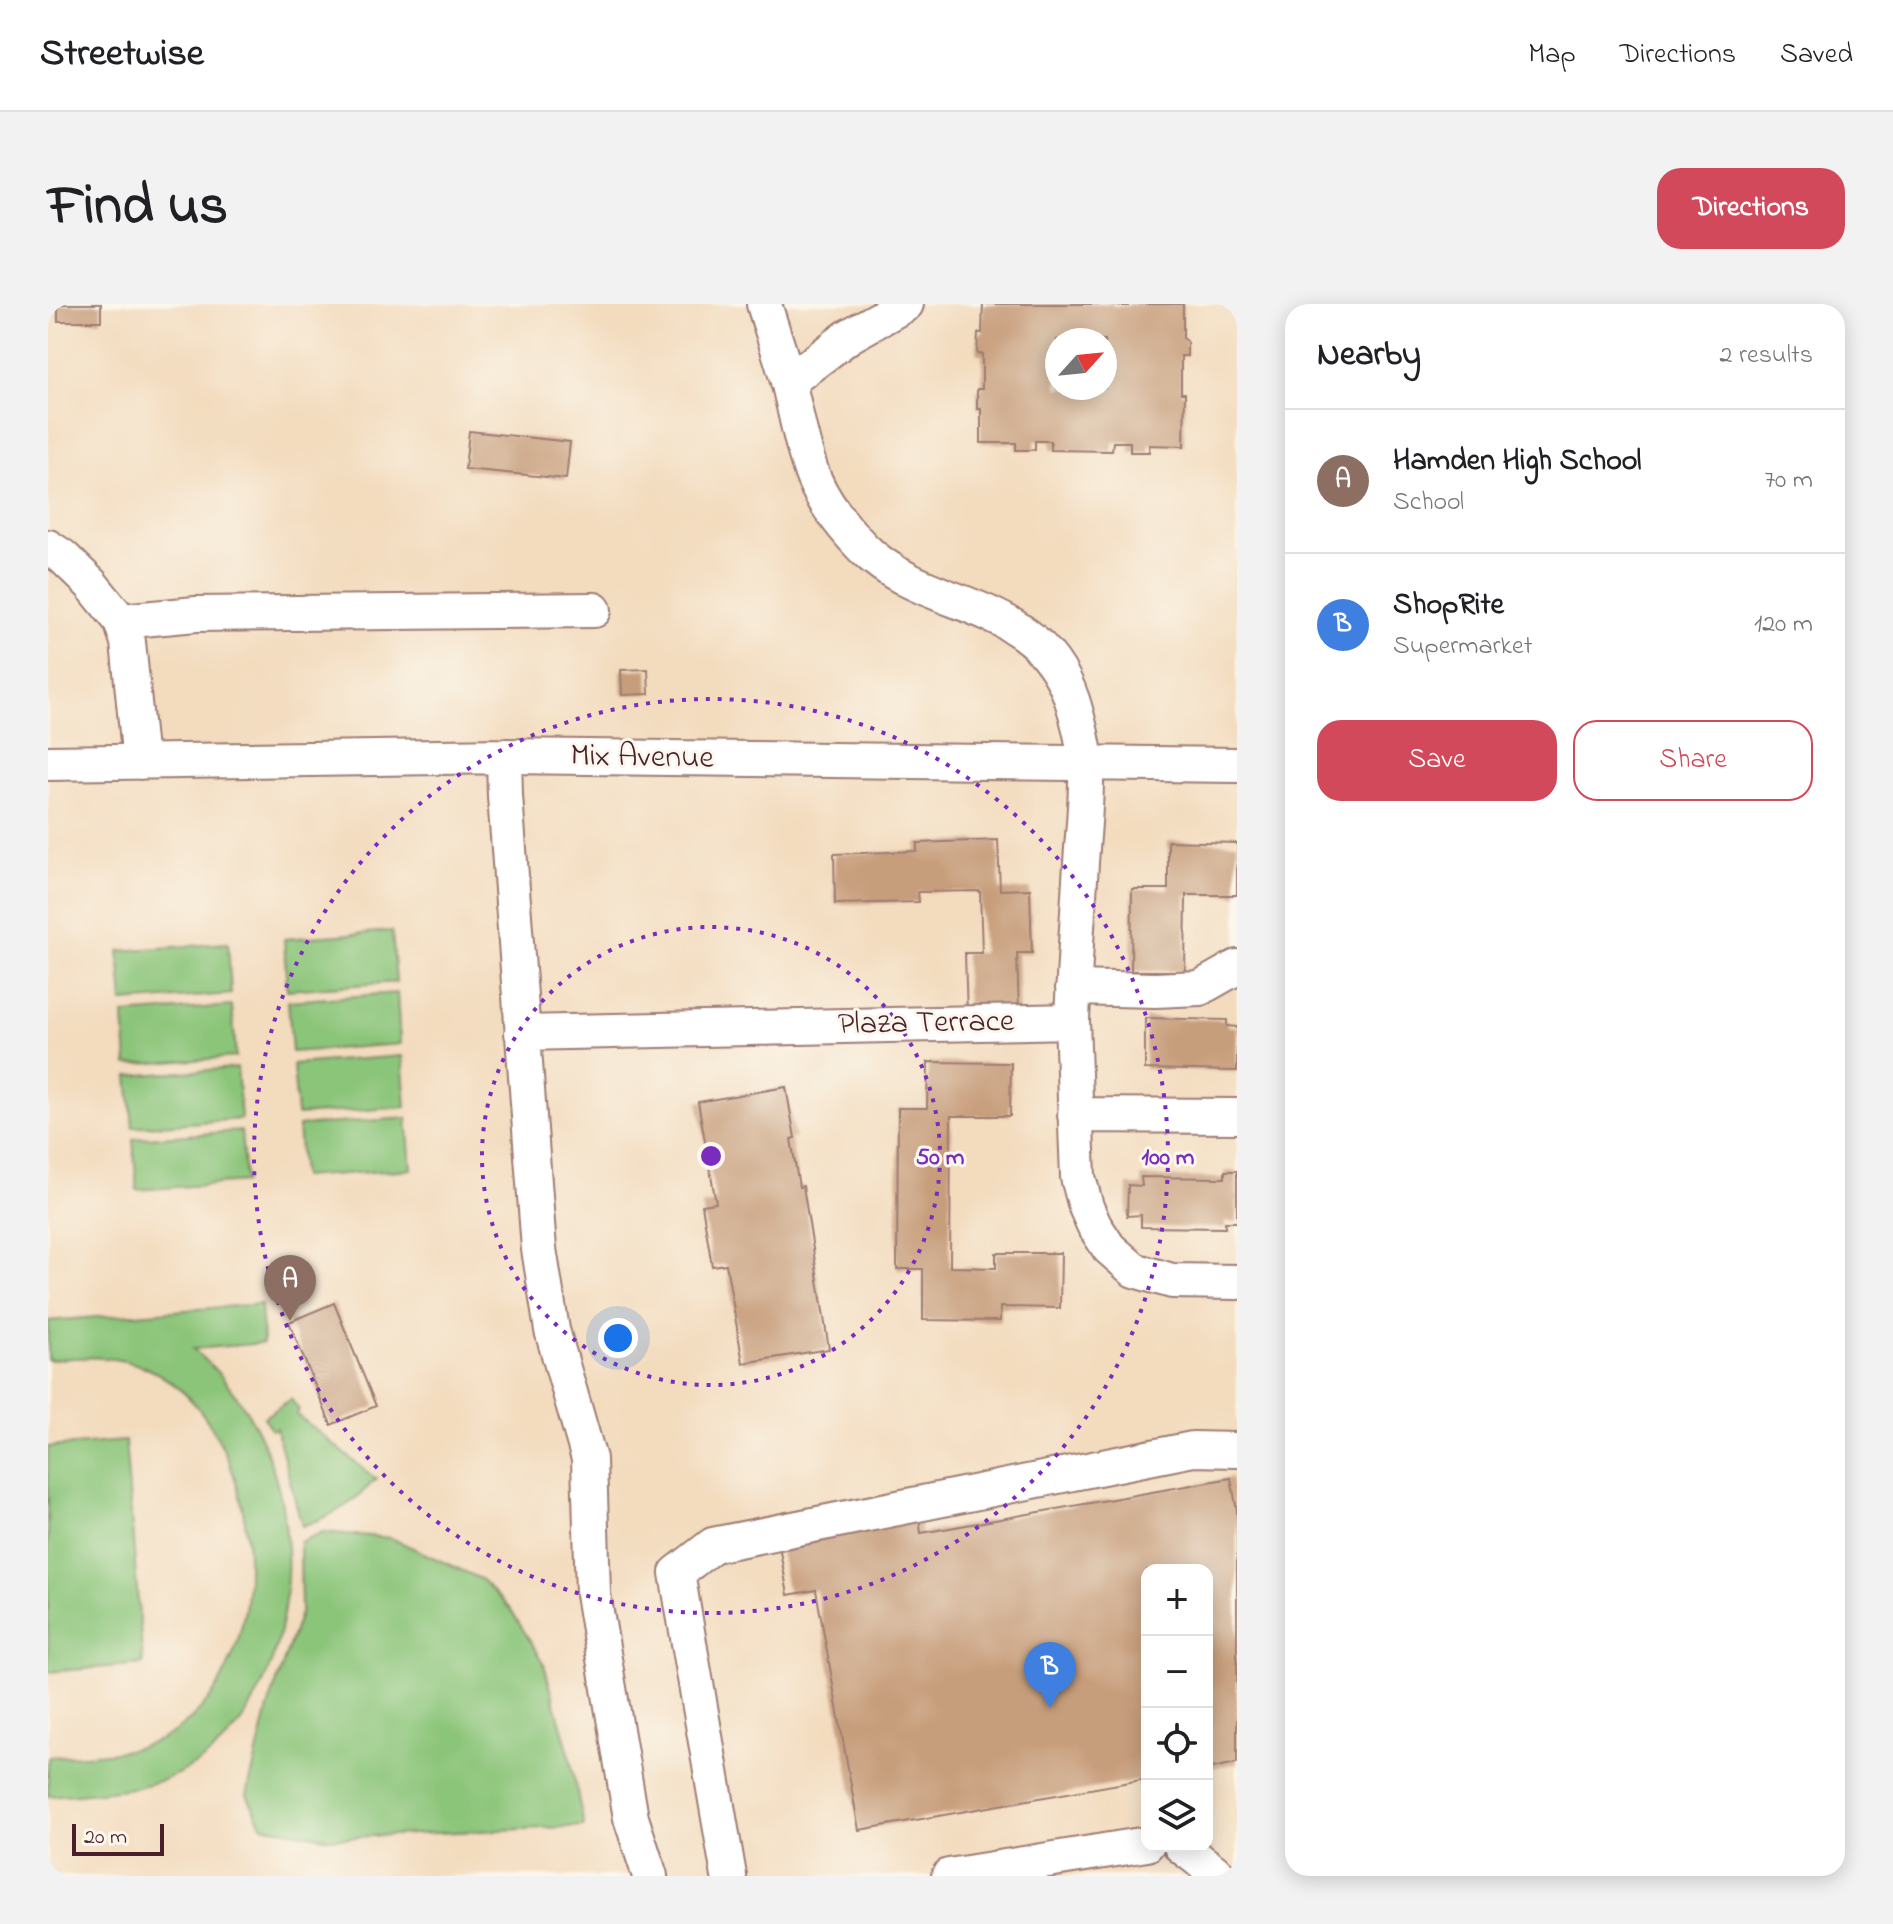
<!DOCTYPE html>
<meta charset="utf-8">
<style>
body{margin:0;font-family:"Indie Flower",sans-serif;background:#f2f2f2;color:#202124}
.controls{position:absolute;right:24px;bottom:24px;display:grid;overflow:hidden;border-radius:16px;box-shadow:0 4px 20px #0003}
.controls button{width:72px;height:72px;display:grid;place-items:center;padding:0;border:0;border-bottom:2px solid #e0e0e0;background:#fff;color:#202124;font:40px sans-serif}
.compass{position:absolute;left:997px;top:24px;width:72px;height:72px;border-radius:50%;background:#fff;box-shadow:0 4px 20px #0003;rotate:63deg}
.scale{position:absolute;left:24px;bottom:20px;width:92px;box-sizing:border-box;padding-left:8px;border:4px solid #4a1f2b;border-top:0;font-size:22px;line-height:28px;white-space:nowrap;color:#4a1f2b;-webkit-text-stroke:6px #fbf7ec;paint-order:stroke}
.you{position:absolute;left:570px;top:1034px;width:28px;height:28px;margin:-20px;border:6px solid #fff;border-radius:50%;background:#1a73e8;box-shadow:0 0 0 12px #1a73e833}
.badge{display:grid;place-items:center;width:52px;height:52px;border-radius:50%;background:#d1495b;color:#fff;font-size:26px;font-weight:700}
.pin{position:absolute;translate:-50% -66px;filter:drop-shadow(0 2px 4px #0008)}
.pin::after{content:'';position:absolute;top:42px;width:28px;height:24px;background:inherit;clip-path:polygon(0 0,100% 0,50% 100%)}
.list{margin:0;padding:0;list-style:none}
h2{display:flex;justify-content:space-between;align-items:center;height:104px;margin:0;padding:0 32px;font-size:34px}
h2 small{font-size:26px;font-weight:400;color:#757577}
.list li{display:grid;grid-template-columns:52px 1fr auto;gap:24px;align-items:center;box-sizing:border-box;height:144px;padding:0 32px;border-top:2px solid #e0e0e0}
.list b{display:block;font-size:30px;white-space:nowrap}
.list p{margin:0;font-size:26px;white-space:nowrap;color:#757577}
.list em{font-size:26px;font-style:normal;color:#757577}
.actions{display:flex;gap:16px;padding:24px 32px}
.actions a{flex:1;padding:18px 0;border:2px solid #d1495b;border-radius:24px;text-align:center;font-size:28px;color:#d1495b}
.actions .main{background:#d1495b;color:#fff}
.icon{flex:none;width:44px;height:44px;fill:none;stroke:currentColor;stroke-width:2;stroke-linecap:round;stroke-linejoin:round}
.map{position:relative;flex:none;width:1189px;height:1572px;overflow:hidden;border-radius:24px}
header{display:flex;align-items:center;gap:48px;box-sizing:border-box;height:112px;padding:0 40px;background:#fff;border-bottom:2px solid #e0e0e0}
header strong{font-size:38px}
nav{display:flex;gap:44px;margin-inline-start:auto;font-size:28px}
.intro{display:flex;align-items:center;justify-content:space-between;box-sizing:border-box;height:192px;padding:0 48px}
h1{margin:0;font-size:56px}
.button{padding:20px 36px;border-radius:24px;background:#d1495b;color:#fff;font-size:28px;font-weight:700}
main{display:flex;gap:48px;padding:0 48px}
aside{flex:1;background:#fff;border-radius:24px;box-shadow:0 4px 20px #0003}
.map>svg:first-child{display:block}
</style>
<header>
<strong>Streetwise</strong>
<nav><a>Map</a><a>Directions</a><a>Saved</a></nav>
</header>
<div class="intro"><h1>Find us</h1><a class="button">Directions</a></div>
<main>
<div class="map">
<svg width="1189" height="1572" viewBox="0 0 1189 1572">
<rect width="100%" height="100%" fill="#fbf7ec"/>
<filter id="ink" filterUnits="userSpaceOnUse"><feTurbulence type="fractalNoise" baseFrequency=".0125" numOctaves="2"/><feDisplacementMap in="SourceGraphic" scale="16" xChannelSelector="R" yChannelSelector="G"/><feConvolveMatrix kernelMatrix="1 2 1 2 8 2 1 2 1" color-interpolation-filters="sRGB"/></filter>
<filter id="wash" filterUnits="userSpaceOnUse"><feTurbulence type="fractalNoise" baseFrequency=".006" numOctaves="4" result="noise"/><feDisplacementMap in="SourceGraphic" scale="32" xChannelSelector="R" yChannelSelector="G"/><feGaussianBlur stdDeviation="1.8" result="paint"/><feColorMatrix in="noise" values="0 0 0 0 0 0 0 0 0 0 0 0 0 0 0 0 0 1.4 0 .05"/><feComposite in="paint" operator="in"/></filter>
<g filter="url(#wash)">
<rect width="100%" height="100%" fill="#f3dbbe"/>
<!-- green -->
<path fill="#8bc579" stroke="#6a7252" stroke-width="2" d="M344,627l4,51 -109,8 -3,-51z
M180,639l3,51 -108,8 -4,-51z
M349,689l3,51 -108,8 -4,-51z
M184,702l4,51 -109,8 -3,-51z
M354,752l4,51 -109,8 -4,-51z
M189,764l4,51 -108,8 -5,-51z
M359,814l4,51 -109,8 -4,-51z
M193,827l4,51 -108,8 -4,-51z
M213,1000l2,39 -70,6c88,72 113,199 81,305 -13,41 -34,79 -69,104 -47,34 -102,34 -157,38v-39c42,-3 87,-1 124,-24 113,-68 96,-309 -23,-364 -33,-15 -66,-12 -101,-9v-39z
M243,1095l8,11 -3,4 80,65c-24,25 -41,36 -74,47l-26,-98 -5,2 -7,-13z
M77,1137l18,223 -95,8v-225z
M275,1228l68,6 90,41 29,30 33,52 26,92 15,73 -254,12 -67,-12 -16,-31 21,-87 33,-98 -1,-68z"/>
<g id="blocks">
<!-- building -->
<path fill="#c79e7b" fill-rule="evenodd" d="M10,0h43v17h-43z
M935,0h130v2h16v-2h54v34l4,3v15h-6v37h4l-1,53 -35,-1v7h-19v-10h-17l-1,9 -61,-1v-9h-16v9h-19v-7h-35v-34h-4v-20h5v-35h-5l1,-21h4zM1009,36h48v48h-48z
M421,127l101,11 -4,37 -101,-10z
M600,365l1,25 -27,1 -1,-25z
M950,536l2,50 30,-1 2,64h-15l2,61 -52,2 -2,-63h17l-2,-62 -62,1 1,10 -84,2 -1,-50 83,-3v-8z
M1120,537l69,2v52h-51l-1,76h-54l1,-82h36z
M1097,714l82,2v6l10,1v44l-92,-2z
M880,758l83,1 -1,53h-59l-1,151 46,1v-15h65l-1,55 -60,-1v14l-77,-1v-51h-26l1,-161h29z
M738,783l9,51 -4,1 8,48 4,-1 26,163 -86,14 -17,-99 -14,2 -10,-61 14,-2 -18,-101z
M1177,867h12v51h-12v6l-84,-1v-12l-14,1 1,-31 14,1 -1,-9 84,1z
M286,999l42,103 -45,19 -42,-103z
M1183,1174l6,33v252l-30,6v-199h-60v209l-288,51 -43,-240 -28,5 -9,-50 140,-25 2,13z"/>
</g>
</g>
<g filter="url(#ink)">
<use href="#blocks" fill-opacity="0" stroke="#9e7d74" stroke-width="2"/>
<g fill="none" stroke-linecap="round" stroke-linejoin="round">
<defs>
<path id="minor" d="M740,78l61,-46 57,-32
M0,243l15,10 28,27 30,37 7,21 12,120
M73,317l75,-7 398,-4
M456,452l1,40 34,453 13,81 37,129 4,135 38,224 19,58
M0,459l456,-7 733,9
M1025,684l82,2 45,-2 37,-21
M1024,717l6,156 8,30 8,18 15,23 25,22 38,11 65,1
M474,729l550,-12c2,-53 6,-106 9,-158 2,-32 6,-65 5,-97 0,-15 -9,-51 -14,-66 -35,-105 -143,-86 -209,-152 -19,-20 -38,-43 -49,-69 -12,-30 -17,-62 -25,-94 -7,-27 -17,-54 -25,-81
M1027,811l162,1
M1133,1542l39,30
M681,1572l-52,-303 36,-28 480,-96 44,1
M901,1572l198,-32"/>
</defs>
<!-- minor casing -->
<use href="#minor" stroke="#9e7d74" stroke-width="38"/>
<!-- minor -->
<use href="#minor" stroke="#fff" stroke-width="34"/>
</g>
</g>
<!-- distance rings -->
<g fill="none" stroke="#7b2cbf" stroke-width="4" stroke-dasharray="4 8">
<circle cx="663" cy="852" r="229"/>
<circle cx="663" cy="852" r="457"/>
</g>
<g text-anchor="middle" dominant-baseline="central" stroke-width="6" stroke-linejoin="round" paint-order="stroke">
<!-- street labels -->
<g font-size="32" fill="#4a1f2b" stroke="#fbf7ec">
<text transform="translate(594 454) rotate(1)">Mix Avenue</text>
<text transform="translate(878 720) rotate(-1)">Plaza Terrace</text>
</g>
</g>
<circle cx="663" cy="852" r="12" fill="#7b2cbf" stroke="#fbf7ec" stroke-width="4"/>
<g font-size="24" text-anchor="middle" font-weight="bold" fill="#7b2cbf" stroke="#fbf7ec" stroke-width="6" stroke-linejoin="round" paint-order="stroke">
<text x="892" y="860">50 m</text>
<text x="1120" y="860">100 m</text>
</g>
</svg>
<div class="controls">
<button>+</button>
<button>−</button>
<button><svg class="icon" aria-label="locate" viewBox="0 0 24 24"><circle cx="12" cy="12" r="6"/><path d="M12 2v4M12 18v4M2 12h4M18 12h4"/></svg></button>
<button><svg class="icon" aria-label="layers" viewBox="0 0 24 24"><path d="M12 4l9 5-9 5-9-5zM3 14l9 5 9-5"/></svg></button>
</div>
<svg class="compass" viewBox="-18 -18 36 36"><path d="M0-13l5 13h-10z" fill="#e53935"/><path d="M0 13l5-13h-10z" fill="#757577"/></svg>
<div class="scale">20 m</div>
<div class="you"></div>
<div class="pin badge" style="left:242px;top:1017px;background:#8d6e63">A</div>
<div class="pin badge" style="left:1002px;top:1404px;background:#3f7fe0">B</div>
</div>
<aside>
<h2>Nearby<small>2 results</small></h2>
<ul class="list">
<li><span class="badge" style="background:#8d6e63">A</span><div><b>Hamden High School</b><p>School</p></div><em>70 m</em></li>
<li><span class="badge" style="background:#3f7fe0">B</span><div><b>ShopRite</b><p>Supermarket</p></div><em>120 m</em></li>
</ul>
<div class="actions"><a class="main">Save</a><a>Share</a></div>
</aside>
</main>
